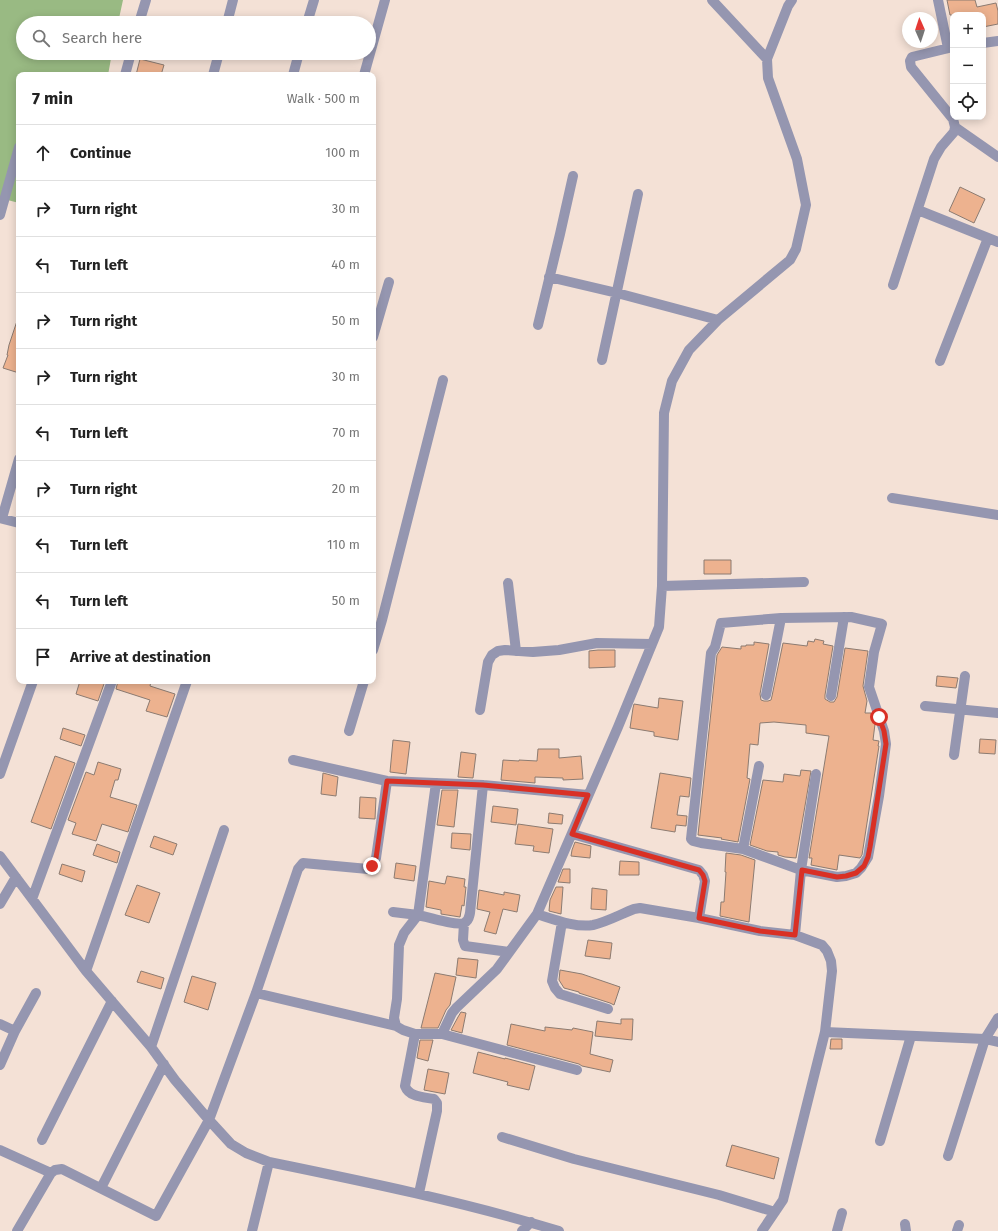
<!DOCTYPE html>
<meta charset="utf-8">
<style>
body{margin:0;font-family:"Fira Sans",sans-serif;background:#f2f2f2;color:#222}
.controls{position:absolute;right:12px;top:12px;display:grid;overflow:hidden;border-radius:8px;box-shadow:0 2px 10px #0003}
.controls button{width:36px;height:36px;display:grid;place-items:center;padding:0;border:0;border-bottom:1px solid #e0e0e0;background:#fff;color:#222;font:20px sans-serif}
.compass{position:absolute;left:902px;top:12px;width:36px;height:36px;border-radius:50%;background:#fff;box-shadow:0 2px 10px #0003;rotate:357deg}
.stop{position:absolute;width:12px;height:12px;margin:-9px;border:3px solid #d93025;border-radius:50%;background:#fff}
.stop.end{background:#d93025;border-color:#fff;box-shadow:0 1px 4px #0008}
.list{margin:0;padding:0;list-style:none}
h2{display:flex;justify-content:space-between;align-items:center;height:52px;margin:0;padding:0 16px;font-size:17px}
h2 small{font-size:13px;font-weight:400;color:#767676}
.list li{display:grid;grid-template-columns:26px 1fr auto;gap:12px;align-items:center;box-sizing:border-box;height:56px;padding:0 16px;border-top:1px solid #e0e0e0}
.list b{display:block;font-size:15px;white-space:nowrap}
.list em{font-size:13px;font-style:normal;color:#767676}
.icon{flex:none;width:22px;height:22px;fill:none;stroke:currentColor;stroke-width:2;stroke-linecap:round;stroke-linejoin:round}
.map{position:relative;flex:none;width:998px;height:1231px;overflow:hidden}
.search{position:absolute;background:#fff;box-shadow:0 2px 10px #0003;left:16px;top:16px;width:360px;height:44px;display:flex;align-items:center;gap:10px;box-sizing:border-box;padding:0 14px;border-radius:22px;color:#767676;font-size:15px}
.panel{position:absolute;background:#fff;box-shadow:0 2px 10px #0003;left:16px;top:72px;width:360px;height:612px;border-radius:8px}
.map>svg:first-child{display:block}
</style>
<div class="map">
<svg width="998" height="1231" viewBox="0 0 998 1231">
<rect width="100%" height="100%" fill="#f4e1d6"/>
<!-- forest -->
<path fill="#99ba83" d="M0,0h123l-5,23h-95v30h89l-4,22h-89v128l-19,-5z"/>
<!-- building -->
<path fill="#edb28f" stroke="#8c7b71" d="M947,0h28l2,7 19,-4 2,8v13l-15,3v-12h-33z
M140,59l24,6 -3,10h-25z
M960,187l25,12 -11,24 -25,-12z
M17,321h2v52l-16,-5 5,-13h-1l2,-10z
M704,560h27v14h-27z
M815,639l9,2 -1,3 10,2 -8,49v4l5,3h4l3,-5 8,-49 23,3 -5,35 4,15 -2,12h6l4,11 -2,16 6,1 -1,5h1l-17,109 -2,3 -21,-3 -2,15 -26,-5 1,-7h-3l20,-122 -23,-3v-8l-32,-3 -14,1 -2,22 -8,-1 -3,34 3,1 -12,63 -17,-3 1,-1 -24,-3 19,-180 5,-8 19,2v-3h5v-1h8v-3l15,2 -9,50 1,6 3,1h4l3,-1 1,-4 11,-53 24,3 1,-5 6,1z
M598,650h17v17l-26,1v-17z
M937,676l21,2 -2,10 -20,-2z
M80,681h25l-7,20 -22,-7z
M118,681h33l-1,5 25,8 -8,23 -21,-6 4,-11 -34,-11z
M659,698l24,3 -5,39 -24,-4v-4l-24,-4 3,-20 1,-4 24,4z
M63,728l22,7 -4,11 -21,-7z
M980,739l16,1 -1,14 -16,-1z
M393,740l17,2 -4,32 -16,-2z
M538,749h21v9l22,-2 2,23 -20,1v-2l-28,-1v6l-34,-3 2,-20 16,1v-1l18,1z
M461,752l15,2 -3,24 -15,-1z
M55,756l20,7 -24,66 -20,-7z
M98,762l23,7 -3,11h-3l-5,17 27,8 -9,27 -26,-8 -6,17 -24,-7 4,-11 -8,-3 18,-48 8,3z
M801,770l10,1 -15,87 -11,-1 -7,-2v-3l-11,-1 -17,-6 13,-65 20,2 1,-8 16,2z
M323,773l15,4 -2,19 -15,-2z
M660,773l31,5 -2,19 -9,-1 -3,19 10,1 -1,10 -10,-1 -1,7 -24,-4z
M442,790h16l-4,37 -17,-2z
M360,797l16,1 -1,21 -16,-1z
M493,806l25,3 -2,16 -25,-3z
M549,813l14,2 -1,9 -14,-1z
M518,824l35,5 -4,24 -16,-2 1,-5 -19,-2z
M452,833l19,1 -1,16 -19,-2z
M154,836l23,8 -4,11 -23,-8z
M575,842l16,4 -1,12 -19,-2 1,-6z
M97,844l23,8 -3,11 -24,-8z
M726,853l15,2 14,5 -6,62 -29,-6 1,-14h3l2,-30h-1z
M620,861l19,1v13h-20z
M396,863l20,3 -2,15 -20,-3z
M62,864l23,7 -3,11 -23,-8z
M563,869h7v14l-12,-1z
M447,876l18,3 -1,8h2l-2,19 -2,-1 -2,12 -19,-3v-4l-15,-3 3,-26 16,3z
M137,885l23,8 -11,30 -24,-8z
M556,887h7l-2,27 -12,-3 1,-11z
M592,888l15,2 -1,20 -15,-1z
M479,890l25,5v-3l16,3 -3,17 -14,-3 -7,25 -12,-3 6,-19 -13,-3z
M588,940l24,3 -2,16 -25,-3z
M458,958l20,2 -2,18 -20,-3z
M560,970l22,4 38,13 -6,18 -4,-2 -31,-10v-1l-15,-4 -5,-8z
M141,971l23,7 -3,11 -24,-7z
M435,973l21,4 -6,28 -4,5 -8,18h-17z
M192,976l24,7 -8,27 -24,-8z
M461,1012l5,1 -4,20 -11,-3 7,-13z
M621,1019h12l-1,21 -37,-4 2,-15 24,3z
M511,1024l34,7v-4l27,3 1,-2 20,4 -3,22 23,6 -3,12 -28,-6 -3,-2 -72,-19z
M831,1039h11v10h-12z
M420,1040h13l-5,21 -11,-3z
M478,1052l27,7v-1l30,8 -6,24 -22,-5 1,-3 -35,-9z
M428,1069l21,4 -4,21 -21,-4z
M732,1145l47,13 -5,21 -48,-13z"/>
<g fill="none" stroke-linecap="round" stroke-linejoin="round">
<!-- minor -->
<path stroke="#9596b0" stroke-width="10" d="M712,0l55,59
M938,0l10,48
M139,23l7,-23
M227,23l6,-23
M307,23l7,-23
M983,43l15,-2
M125,75l6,-22
M213,75l6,-22
M293,75l6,-22
M364,75l21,-75
M955,127l43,30
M918,210l80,32
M0,215l19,-68
M549,277l68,16 101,27
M893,285l41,-126 7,-12 13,-15 1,-5 -2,-8 -42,-52 -1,-6 2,-4 41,-10
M538,325l22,-91 13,-58
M373,337l16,-55
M602,360l36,-166
M940,361l48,-123
M892,498l106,17
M0,518l19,5
M2,518l17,-59
M508,583l8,68
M662,586l142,-4
M373,650l9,-30 61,-240
M766,695l15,-77
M831,696l13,-79
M925,706l73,7
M480,710l8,-48 4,-7 6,-4 7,-1 28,2 26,-2 38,-7 55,1
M349,731l15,-50
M954,755l11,-79
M293,760l94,21 96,4 105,10
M0,774l33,-93
M572,834l127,36 4,5 2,6 -6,37
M743,849l16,-83
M0,856l86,115 65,76 24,33 34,40 22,24 15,9 23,9c98,20 195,40 290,69
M32,899l80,-218
M0,904l16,-27
M393,912l25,3 18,-132
M537,914c16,5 39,14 56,11 14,-3 28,-11 41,-16l6,-1 59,10 61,13 35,4 27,10 5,6 4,10 1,10 -7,61 -42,168 -21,31
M562,922l-10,59 3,7 5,6 48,15
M464,923l-1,17 2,6 44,6
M795,935l6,-65 36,7 9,-1 10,-3 5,-5 7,-11 11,-61 7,-52 -2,-13 -15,-44 5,-35 8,-28 -31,-7 -70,1 -60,5 -6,24 -4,6 -20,186 2,2 8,2 42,6 58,21 15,-96
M86,971l101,-290
M256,993l140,33 7,4 12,4 -10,52c4,11 18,11 29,13l3,4v8l-18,82
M0,1024l15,7
M396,1026l-2,-8 3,-19 2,-54 5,-12 14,-18c9,2 39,11 46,8 5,-2 5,-6 6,-10l13,-128
M825,1032l160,7 13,3
M415,1034h27l135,36
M442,1034l10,-21 5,-6 40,-38 40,-55 81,-187 41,-100 3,-41 2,-173 8,-32 17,-31 29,-30 72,-60 6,-11 10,-44 -9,-46 -29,-81 -1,-19 21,-53 4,-6
M151,1047l73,-217
M0,1065l15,-34 21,-38
M502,1137l72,22 145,36 56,17
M42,1140l70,-139
M880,1141l31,-105
M0,1150l51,23
M948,1156l37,-117 13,-21
M101,1188l63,-124
M905,1224l1,7
M17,1231l34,-58 4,-3 7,-1 94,47 53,-96 47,-127 42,-124 5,-6 65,6 4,-3 4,-8 11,-77
M252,1231l17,-69
M522,1231l9,-9
M837,1231l5,-18
M957,1231l2,-6"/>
</g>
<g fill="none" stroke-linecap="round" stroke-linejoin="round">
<!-- route -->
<path stroke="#d93025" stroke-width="5" d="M372,866l4,-8 11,-77 96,4 105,10 -16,39 127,36 4,5 2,6 -6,37 61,13 35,4 7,-65 35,7 9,-1 10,-3 8,-7 4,-9 2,-10 16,-103 -2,-13 -5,-14"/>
</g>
</svg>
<div class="controls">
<button>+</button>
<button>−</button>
<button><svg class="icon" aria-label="locate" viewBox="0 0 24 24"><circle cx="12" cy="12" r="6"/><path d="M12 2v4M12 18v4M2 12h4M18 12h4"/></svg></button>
</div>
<svg class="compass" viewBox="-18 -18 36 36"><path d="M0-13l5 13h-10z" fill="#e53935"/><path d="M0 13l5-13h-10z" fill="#767676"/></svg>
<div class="stop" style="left:879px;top:717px"></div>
<div class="stop end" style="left:372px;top:866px"></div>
<div class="search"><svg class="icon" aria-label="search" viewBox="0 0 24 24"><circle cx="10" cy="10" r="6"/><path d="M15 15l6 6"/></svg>Search here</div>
<section class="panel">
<h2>7 min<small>Walk · 500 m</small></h2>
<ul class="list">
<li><svg class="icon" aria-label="ahead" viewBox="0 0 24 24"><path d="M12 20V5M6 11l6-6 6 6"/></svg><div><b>Continue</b></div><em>100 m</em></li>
<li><svg class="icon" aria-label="right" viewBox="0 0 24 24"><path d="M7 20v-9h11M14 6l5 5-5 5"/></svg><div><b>Turn right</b></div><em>30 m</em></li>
<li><svg class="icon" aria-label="left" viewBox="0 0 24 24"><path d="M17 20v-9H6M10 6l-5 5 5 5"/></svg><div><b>Turn left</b></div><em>40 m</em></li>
<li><svg class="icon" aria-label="right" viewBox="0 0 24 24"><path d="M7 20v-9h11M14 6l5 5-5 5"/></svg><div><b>Turn right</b></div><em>50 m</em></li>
<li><svg class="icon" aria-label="right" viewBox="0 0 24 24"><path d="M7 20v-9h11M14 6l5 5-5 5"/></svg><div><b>Turn right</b></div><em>30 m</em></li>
<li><svg class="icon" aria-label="left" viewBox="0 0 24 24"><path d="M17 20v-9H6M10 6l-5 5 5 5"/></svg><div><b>Turn left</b></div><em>70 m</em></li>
<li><svg class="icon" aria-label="right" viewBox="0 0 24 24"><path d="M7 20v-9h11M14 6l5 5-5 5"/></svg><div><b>Turn right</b></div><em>20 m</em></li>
<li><svg class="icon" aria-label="left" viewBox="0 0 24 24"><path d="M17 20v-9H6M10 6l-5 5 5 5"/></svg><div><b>Turn left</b></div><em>110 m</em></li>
<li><svg class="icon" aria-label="left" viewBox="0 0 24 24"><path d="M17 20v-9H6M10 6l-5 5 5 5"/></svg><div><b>Turn left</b></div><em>50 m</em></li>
<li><svg class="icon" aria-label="arrive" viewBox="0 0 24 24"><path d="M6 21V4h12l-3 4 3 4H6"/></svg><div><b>Arrive at destination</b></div></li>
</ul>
</section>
</div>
